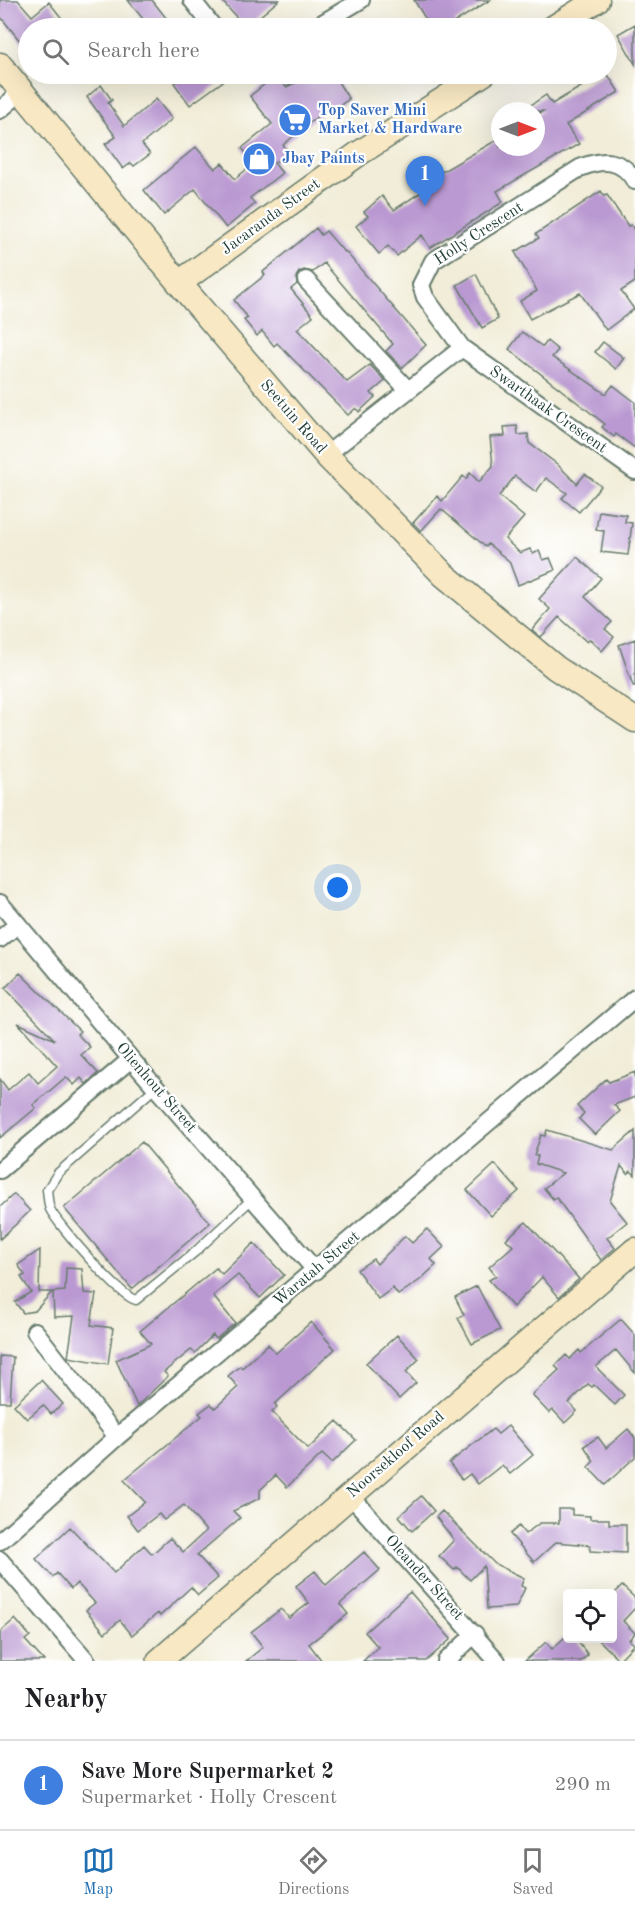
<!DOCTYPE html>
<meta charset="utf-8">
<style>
body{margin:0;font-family:"Old Standard TT",serif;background:#f6f6f6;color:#202124}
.controls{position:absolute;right:18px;bottom:18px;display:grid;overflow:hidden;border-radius:6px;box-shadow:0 6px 24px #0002}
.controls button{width:54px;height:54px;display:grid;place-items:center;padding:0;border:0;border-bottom:2px solid #e0e0e0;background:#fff;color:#202124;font:30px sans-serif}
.compass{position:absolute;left:491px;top:102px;width:54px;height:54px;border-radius:50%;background:#fff;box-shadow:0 6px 24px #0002;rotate:90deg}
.you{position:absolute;left:338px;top:888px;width:21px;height:21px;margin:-15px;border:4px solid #fff;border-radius:50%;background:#1a73e8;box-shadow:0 0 0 9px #1a73e833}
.badge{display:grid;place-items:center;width:39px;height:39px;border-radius:50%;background:#1f6fb2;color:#fff;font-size:20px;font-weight:700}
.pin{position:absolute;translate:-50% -50px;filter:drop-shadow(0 2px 3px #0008)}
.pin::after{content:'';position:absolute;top:32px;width:21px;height:18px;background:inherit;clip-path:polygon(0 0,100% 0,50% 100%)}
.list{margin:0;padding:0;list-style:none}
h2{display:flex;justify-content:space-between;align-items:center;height:78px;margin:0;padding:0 24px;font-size:26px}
h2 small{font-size:20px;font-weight:400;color:#757577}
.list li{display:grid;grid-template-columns:39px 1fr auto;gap:18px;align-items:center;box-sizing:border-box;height:90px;padding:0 24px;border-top:2px solid #e0e0e0}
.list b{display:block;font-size:22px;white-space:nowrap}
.list p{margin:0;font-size:20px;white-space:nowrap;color:#757577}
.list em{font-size:20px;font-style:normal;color:#757577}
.icon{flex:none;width:33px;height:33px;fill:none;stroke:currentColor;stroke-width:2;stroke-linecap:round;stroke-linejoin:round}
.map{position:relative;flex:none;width:635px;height:1661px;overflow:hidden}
.search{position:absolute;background:#fff;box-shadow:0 6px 24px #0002;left:18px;right:18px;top:18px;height:66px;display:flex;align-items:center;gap:15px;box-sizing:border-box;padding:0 21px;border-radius:33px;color:#757577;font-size:22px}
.sheet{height:168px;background:#fff}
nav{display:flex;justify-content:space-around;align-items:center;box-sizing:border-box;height:84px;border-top:2px solid #e0e0e0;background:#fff;font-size:16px;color:#757577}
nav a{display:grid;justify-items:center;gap:3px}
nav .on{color:#1f6fb2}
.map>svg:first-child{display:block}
</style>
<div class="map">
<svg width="635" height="1661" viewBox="0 0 635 1661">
<rect width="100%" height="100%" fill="#fff"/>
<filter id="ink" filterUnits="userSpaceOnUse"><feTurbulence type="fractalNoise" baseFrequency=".0167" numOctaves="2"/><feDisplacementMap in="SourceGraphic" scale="12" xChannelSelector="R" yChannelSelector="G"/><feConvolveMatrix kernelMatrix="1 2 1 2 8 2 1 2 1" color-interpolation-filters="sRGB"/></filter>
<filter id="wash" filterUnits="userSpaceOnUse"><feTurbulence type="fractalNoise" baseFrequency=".008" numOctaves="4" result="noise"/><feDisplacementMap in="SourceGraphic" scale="24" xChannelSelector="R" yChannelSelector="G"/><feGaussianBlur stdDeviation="1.35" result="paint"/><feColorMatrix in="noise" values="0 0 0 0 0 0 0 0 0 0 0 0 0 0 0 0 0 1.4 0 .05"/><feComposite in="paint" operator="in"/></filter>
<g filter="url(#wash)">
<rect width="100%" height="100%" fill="#f1edd8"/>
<g id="blocks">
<!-- building -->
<path fill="#ba99d2" d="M0,0h18l14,16 17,-14 15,19 -10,7h-26v23l-28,-35z
M128,0h24l22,28h-24z
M221,0h58l-33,28z
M414,0h76l-35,22 4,6h-28z
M635,24v40l-17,-30z
M606,72l13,20 -53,33 13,19 -82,47 6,11 -73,46 -8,-13 -25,21 -9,-10 -9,8 -23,-28 12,-10 -4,-4 18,-16 12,14 47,-31 -3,-5 62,-36v9h36v-32l7,-4h-21l24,-16 6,9z
M187,74h46l-43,31 -16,-22z
M315,74h18l16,25 -16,11 -3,-4 -47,39 6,7 -15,11 8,10 -32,25 5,6 -29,24 -31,-39 -31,26 -20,-25 52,-43 19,22 7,-6 13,16 19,-16 -12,-15 30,-24 -22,-28 26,-21 10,12z
M101,85l11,15 -4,3 16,23 32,-27 16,20 -30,25 8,10 -16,12 -3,-3 -8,6 -18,-25 11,-7 -29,-40z
M601,191l3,5 3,-1 21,31 3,-1 4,7v50l-14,9 13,18 -28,21 -26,-37 -50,26 -10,-18 17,-10 -22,-39 24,-14 -3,-4z
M316,228l5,7 5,-4 18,21 1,-1 81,94 -24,23 -16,-17 7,-7 -69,-81 -11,9 -9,-2 -5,2 -3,5 1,7 -6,5 22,27 -16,13 50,53 23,-17 15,16 -14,12 4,4 -16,15 -3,-4 -8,7 -71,-72 -3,3 -12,-15 -5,5 -13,-16 4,-2 -14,-18 31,-25 -2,-3z
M476,274l22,45 -16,9 -25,-43z
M522,332l21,15 4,-6 11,9 -6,7 54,37 7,-9 22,17v46l-19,-14 -2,3 -12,-10 3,-3 -96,-75z
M603,342l21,16 -8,11 -21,-17z
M517,426l1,9 10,-1 1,9 28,21 20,20 8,-10 16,12 -22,26 -17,-14 5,-5 -21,-15 -10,14 -21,-16 -16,20 25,21 -19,22 15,14 10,-4 3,5 6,-3 4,9 7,-2 5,12 -37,15 -9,-24 -21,-17 -2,3 -45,-38 -20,22 -8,-8 24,-27 5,5 21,-25 3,3 4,-6 9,9 14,-16 -3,-29 15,-1 -1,-9z
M599,511l27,4 -1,7 7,1 -4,32 -27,-3 3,-21 -8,-1z
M577,557l24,21 -16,19 27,25 -7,7 9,8 -12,14 -12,-12 -3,3 -28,-25 -18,20 -9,-7 18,-21 -11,-10z
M635,639v47h-2l-14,-41z
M20,973l60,58 -3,3 13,13 -9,8 17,18 -12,11 -5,-6 -7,7 -8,-8 -33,28 3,3 -36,30v-59l8,11 21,-18 9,11 19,-17 -39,-43 37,17 -50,-52z
M635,1072v25l-21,8 6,6 -25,24 -16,-16 5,-6 -7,-7 29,-27 3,3z
M547,1130l66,20 22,-19v44l-4,-4 -3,3 -7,-8 -11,35 17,21 -20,16 8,10 -14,12 -45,-63 -3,2 -9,-11 19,-15 -27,-9 2,-8 -4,-1 7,-20 4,1z
M142,1142l68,81 -78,66 -68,-81z
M495,1164l24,27 -28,25 -24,-26z
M14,1194l16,17 -30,28v-32z
M526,1222l53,57 -20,18 -17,-20 -29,30 -24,-27 7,-4 -7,-9 24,-21 -7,-7z
M427,1229l17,18 -13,12 5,6 -16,15 -22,15 -5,-7 -15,11 -21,-29 16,-11 4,5 28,-28 7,7z
M254,1243l30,32 -24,23 -22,-23 -25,21 22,27 -19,16 -3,-4 -18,18 -4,-3 -27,22 4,4 -31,30 -21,-46 35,-16 -11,-13 76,-63 6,6z
M40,1250l-1,42h13l-17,19 -12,2 -8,-11 16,-10 -10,-15 4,-2 -7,-10z
M66,1268l16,1 2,24 12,1 -5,31 22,3 -5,36 -40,-7 6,-41 -20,1 -1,-25 12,-1z
M477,1286l23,44 -28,14 -14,-26 6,-3 -9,-18z
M621,1319l14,16v38l-19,-23 -20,17 28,28 -9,10 -21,-20 -2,2 -4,-3 -19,19 8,8 -12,12 -12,-13 -4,3 -17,-18 27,-25 -4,-4 11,-11 4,4 9,-9 2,3z
M311,1322l24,27 -60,55 2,3 -5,5 36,37 29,-28 19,19 -24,23 -10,-9 -35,33 -11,-12 -16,15v8l-27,13 7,7 -43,37 21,23 -20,17 -7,-8 -31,29 -2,-3 -26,22 -12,-15 -15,13 -19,-23 9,-7 -18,-20 -6,6 -14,-16 -4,4 -17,-18 34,-32 44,46 30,-28 8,9 18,-16 13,14 23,-21 -22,-26 -20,15 -5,-6 -21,16 -11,-14 18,-14 -21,-22 78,-64 -3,-3 12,-9 4,4 23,-21 -10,-11 12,-10 2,2 26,-24 8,9z
M397,1335l22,24 -13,13 10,11 -17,16 -33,-36z
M0,1356l13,1 -3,45h-10z
M41,1380l22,24 -12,10 -8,-9 -16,14 -13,-14z
M508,1426l25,29 -23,19 -8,-9 -24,19 -8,-10 -8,6 -13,-17 44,-34 5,5z
M628,1429l7,9v19l-30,28 -17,-18 6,-6 -10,-15 14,-9 8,11z
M421,1496l13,15 -22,20 -13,-15z
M559,1509h13v6l18,1v3h19v5h17v29l-36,-2v-6l-34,-3 -22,20 -24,-28 9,-8 6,8 15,-11h19z
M442,1511l53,53 29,14 -3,8 4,2 -9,19 -29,2 -3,-43 -14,14 -13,-13 -3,3 -15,-14 15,-16 -18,-23z
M364,1552l16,18 -40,34 8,10 -39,30 13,17h-76l17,-14 -12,-15 30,-23 8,9 20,-15 -13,-17 19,-15 11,14z
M622,1586l13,12v10l-12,13 12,12 -6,7 5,4 -15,16 -22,-22h15v-42z
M410,1592l41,47 -25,22h-63l15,-14 -13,-15z
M15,1619l15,17 -5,4 19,21h-44v-29z
M564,1638h11l13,17 -7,6h-56l21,-19 6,7z"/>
</g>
</g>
<g filter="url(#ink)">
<use href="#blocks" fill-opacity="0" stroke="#687b6d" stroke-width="1.5"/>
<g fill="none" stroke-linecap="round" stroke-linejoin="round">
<defs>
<path id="lane" d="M156,1087l-98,86 -11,17c1,6 1,14 3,19 7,15 71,89 86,91l59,-48 57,-53"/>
<path id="street" d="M192,0l22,28
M314,28l47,-28
M0,110l20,-17
M635,181c-14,-23 -33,-22 -55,-13l-147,93 -12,24 4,12 37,51 173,123
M306,280l102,110
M326,455l136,-107
M0,903l131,156 185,212
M0,939l18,-15
M0,1170l131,-111
M35,1331l82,106
M350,1495l147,166
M0,1541l117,-104 518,-439
M0,1560l87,101
M446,1661l29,-27"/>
<path id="secondary" d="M553,28l44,-28
M0,65l179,218 147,172 118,120 112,93 79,52
M179,283l179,-129 125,-80
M159,1661l476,-411"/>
</defs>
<!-- lane casing -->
<use href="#lane" stroke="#687b6d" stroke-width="11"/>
<!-- street casing -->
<use href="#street" stroke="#687b6d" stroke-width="20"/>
<!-- secondary casing -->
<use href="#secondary" stroke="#687b6d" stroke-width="27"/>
<!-- lane -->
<use href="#lane" stroke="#fff" stroke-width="8"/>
<!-- street -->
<use href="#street" stroke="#fff" stroke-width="16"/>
<!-- secondary -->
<use href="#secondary" stroke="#f8e8c3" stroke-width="24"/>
</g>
</g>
<!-- icons -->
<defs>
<symbol id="supermarket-disc" viewBox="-11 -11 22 22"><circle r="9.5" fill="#3f7fe0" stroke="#fff"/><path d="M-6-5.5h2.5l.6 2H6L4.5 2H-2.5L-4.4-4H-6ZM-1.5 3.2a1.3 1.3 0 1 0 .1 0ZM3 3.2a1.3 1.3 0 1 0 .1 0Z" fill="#fff"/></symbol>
<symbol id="shop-disc" viewBox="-11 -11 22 22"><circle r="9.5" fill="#3f7fe0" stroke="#fff"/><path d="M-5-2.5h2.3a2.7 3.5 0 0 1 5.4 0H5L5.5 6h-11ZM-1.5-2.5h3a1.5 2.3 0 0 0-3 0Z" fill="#fff"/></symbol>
</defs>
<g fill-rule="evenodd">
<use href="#supermarket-disc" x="276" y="101" width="38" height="38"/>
<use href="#shop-disc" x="240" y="140" width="38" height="38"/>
</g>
<g text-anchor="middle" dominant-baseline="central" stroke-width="4.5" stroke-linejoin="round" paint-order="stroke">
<!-- shop labels -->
<g font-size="16" font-weight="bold" fill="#366cbe" stroke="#fff" text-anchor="start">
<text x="318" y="111">Top Saver Mini<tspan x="318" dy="18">Market &amp; Hardware</tspan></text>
<text x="282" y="159">Jbay Paints</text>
</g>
<!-- street labels -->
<g font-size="16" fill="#1f3d34" stroke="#fff">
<text transform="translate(271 217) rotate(-36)">Jacaranda Street</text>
<text transform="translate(479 234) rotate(-33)">Holly Crescent</text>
<text transform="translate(548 410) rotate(35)">Swarthaak Crescent</text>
<text transform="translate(293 417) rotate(49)">Seetuin Road</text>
<text transform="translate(156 1088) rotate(49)">Olienhout Street</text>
<text transform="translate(317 1269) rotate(-40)">Waratah Street</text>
<text transform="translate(396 1455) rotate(-41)">Noorsekloof Road</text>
<text transform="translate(424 1578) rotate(48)">Oleander Street</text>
</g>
</g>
</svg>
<div class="controls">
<button><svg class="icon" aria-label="locate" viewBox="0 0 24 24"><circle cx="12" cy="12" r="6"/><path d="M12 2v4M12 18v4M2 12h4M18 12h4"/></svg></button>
</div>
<svg class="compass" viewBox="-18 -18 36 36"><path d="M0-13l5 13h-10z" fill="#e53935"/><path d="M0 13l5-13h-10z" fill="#757577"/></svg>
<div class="you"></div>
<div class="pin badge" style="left:425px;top:206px;background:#3f7fe0">1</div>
<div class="search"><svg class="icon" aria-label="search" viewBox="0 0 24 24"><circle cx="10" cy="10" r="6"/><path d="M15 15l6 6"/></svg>Search here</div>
</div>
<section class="sheet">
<h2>Nearby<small></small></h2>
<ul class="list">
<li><span class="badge" style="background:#3f7fe0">1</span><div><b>Save More Supermarket 2</b><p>Supermarket · Holly Crescent</p></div><em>290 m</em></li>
</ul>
</section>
<nav>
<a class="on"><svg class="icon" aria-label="map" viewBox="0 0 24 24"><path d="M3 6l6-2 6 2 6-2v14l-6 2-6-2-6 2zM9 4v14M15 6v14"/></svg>Map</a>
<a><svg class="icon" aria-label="directions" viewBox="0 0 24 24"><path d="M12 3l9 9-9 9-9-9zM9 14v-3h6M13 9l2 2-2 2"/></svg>Directions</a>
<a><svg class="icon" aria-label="saved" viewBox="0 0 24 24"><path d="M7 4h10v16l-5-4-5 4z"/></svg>Saved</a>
</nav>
